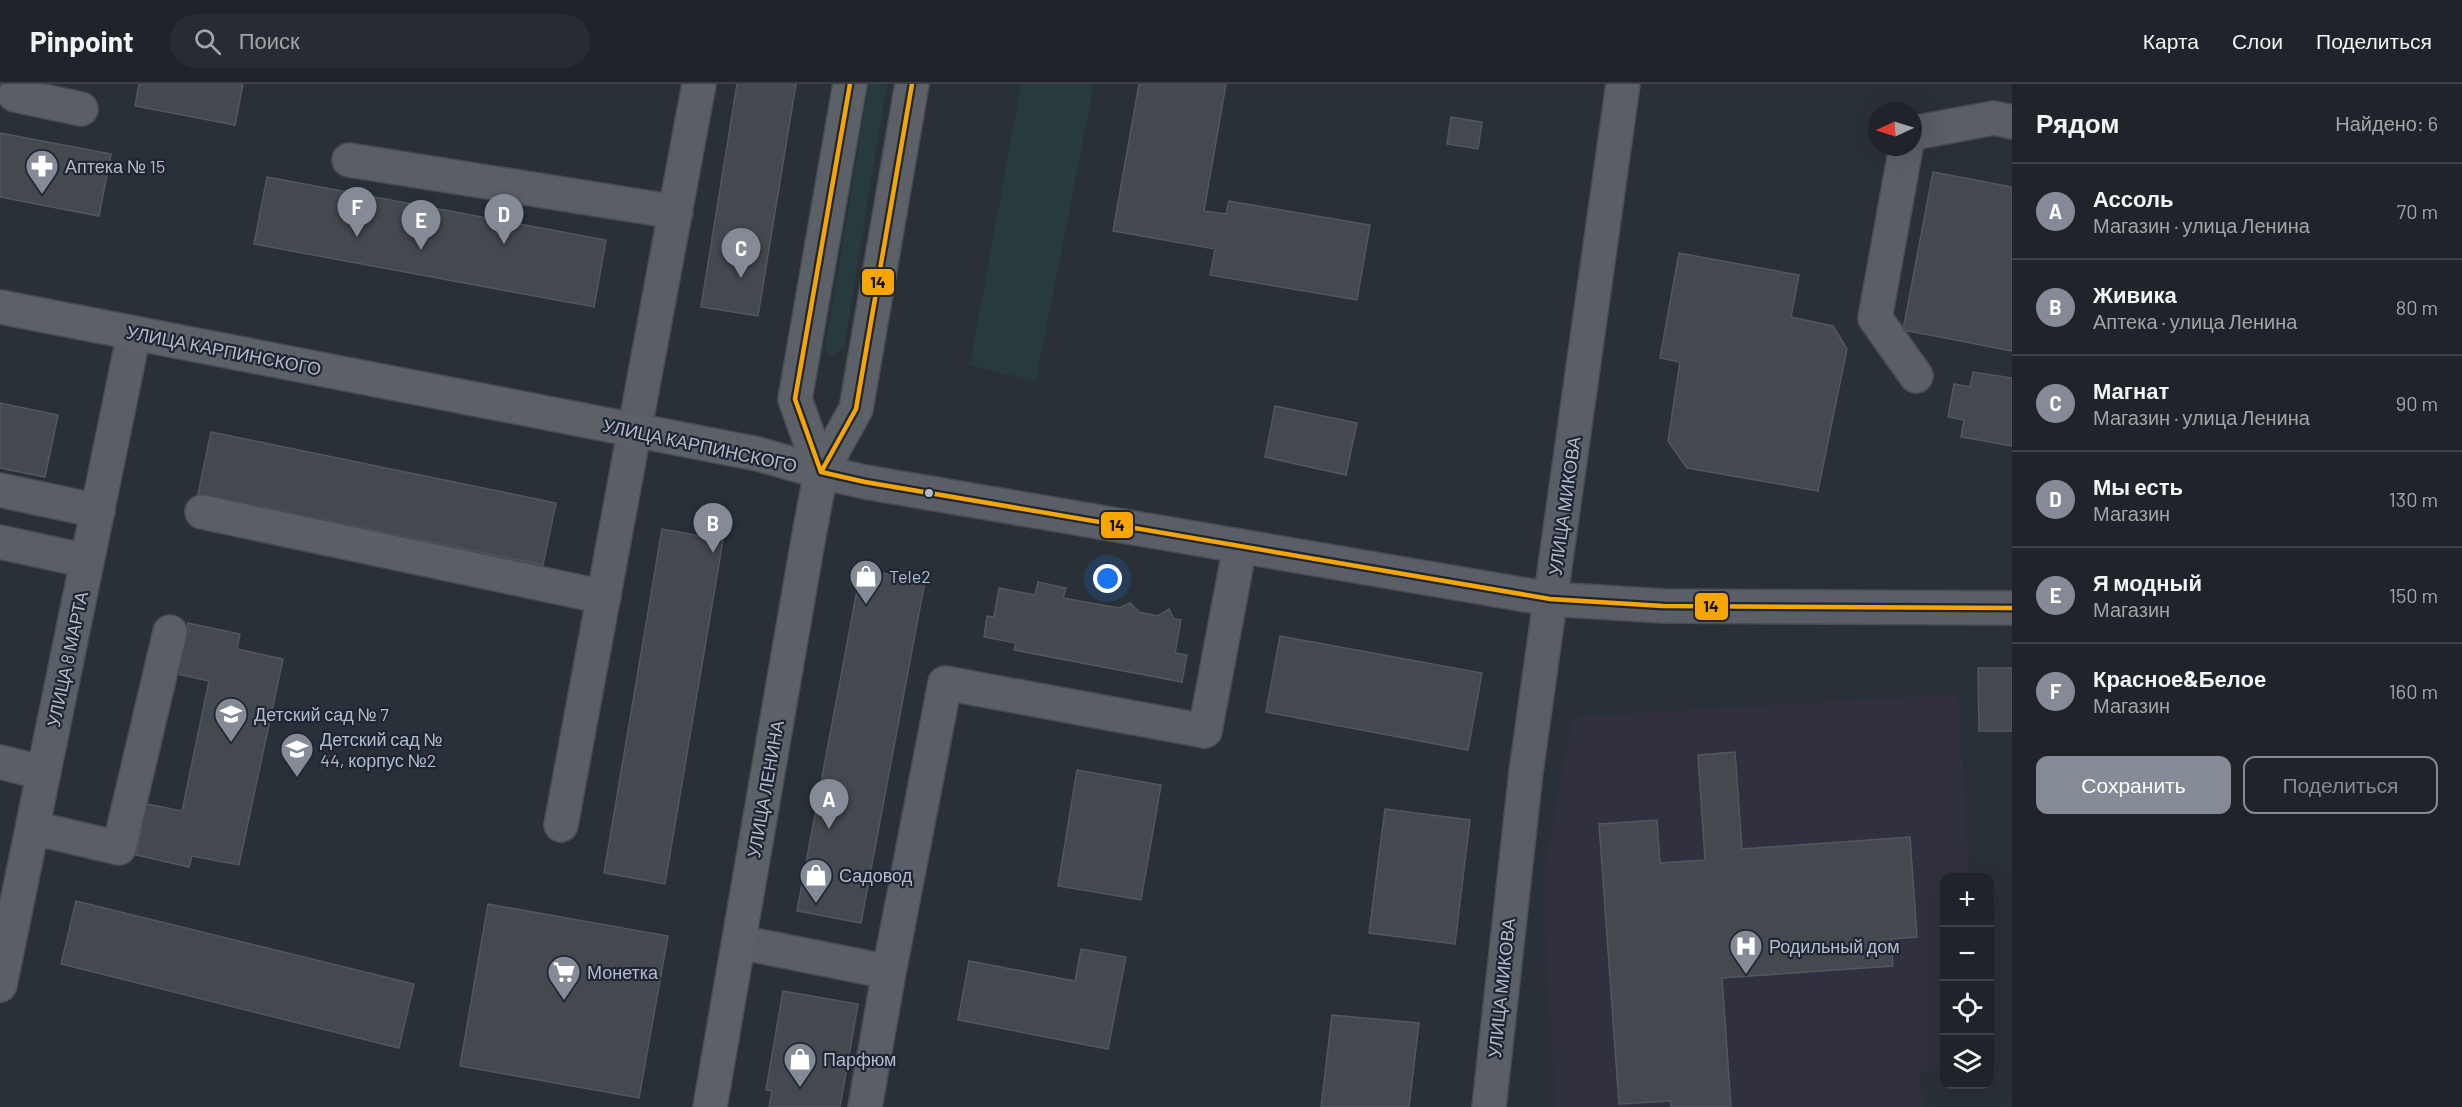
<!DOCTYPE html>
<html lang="ru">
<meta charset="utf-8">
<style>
body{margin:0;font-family:Barlow,sans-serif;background:#282c32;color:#f1f3f6}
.controls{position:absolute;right:18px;bottom:18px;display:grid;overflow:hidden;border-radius:12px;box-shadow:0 6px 24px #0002}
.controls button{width:54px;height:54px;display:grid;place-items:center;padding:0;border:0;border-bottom:2px solid #3d4147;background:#20242a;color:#f1f3f6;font:30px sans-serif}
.compass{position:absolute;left:1868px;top:18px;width:54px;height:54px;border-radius:50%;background:#20242a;box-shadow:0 6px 24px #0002;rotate:266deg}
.you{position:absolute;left:1108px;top:495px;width:21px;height:21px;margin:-15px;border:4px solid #fff;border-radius:50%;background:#1a73e8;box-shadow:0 0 0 9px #1a73e833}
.badge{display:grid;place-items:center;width:39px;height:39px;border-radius:50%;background:#848b96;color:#fff;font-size:20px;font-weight:700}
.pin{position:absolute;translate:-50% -50px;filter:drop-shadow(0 2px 3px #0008)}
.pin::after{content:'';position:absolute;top:32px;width:21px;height:18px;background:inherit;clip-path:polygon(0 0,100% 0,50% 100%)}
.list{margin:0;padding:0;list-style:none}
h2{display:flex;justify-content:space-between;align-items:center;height:78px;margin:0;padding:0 24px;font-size:26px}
h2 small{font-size:20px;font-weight:400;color:#a2a4a8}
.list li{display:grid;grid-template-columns:39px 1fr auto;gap:18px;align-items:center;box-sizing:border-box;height:96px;padding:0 24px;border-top:2px solid #3d4147}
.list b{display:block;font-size:22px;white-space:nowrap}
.list p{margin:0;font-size:20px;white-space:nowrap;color:#a2a4a8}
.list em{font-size:20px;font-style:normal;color:#a2a4a8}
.actions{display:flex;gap:12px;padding:18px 24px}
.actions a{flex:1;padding:14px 0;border:2px solid #848b96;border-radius:12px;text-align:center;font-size:21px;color:#848b96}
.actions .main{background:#848b96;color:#fff}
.icon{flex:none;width:33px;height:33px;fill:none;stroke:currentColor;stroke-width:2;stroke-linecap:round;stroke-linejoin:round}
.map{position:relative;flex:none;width:2012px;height:1023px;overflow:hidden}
header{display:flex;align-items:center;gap:36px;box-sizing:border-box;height:84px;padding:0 30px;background:#20242a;border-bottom:2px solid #3d4147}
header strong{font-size:28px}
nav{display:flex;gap:33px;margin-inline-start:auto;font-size:21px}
.search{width:420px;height:54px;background:#282c32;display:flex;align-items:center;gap:15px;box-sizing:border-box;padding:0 21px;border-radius:33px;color:#a2a4a8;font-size:22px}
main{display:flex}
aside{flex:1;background:#20242a}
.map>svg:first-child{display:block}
</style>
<header>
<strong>Pinpoint</strong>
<div class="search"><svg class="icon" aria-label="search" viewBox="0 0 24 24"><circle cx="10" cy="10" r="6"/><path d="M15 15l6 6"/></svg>Поиск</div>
<nav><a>Карта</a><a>Слои</a><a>Поделиться</a></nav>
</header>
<main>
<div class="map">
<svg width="2012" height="1023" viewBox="0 0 2012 1023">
<rect width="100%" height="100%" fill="#2a3038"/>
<!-- medical -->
<path fill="#31303e" d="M1958,610l11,183 -25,1v192l-24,2 2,35h-366l-14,-226 31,-164z"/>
<!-- green -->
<path fill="#273a3e" d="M869,0h18l-43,263 -13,10 -6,-9z
M1021,0h73l-58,297 -66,-16z"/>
<!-- building -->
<path fill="#444950" stroke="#52575f" stroke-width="1.5" d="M139,0h104l-8,41 -100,-19z
M737,0h59l-38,232 -57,-9z
M1139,0h87l-22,127 22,3 3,-13 141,24 -13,75 -147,-25 5,-26 -102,-18z
M1451,33l31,5 -4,27 -31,-5z
M0,49l111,21 -12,62 -99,-19z
M1933,88l79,15v164l-109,-21z
M267,93l339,63 -12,67 -340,-63z
M1679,169l120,22 -8,42 42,9 14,23 -29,142 -131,-23 -19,-27 12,-79 -20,-4z
M1973,288l39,6v68l-51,-9 3,-17 -16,-3 6,-33 16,3z
M0,319l58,12 -13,62 -45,-9z
M1275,322l82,17 -11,52 -81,-18z
M211,348l345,71 -13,62 -345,-71z
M662,445l61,11 -58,344 -61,-11z
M861,485l64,12 -64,342 -64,-12z
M1038,498l28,6 -3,10 56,10 11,-5 9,9 19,4 11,-7 5,10 7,1 -6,33 12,2 -5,27 -168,-32 2,-7 -32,-6 3,-21 7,1 5,-29 36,7z
M188,539l52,11 -3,15 46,10 -44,206 -47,-9 -3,11 -53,-12 11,-51 35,7 27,-130 -32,-7z
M1280,552l202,37 -14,77 -202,-38z
M1978,584h34v63h-33z
M1735,668l7,97 168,-12 7,100 -26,2 2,27 -171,12 9,129h-60v-6l-52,3 -20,-280 58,-4 3,43 45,-3 -7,-105z
M1077,686l84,15 -20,115 -83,-14z
M1385,725l85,11 -15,124 -86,-11z
M76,817l338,83 -15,64 -338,-84z
M488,820l180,32 -29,162 -179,-32z
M1081,865l45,8 -18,92 -150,-29 11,-59 106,20z
M783,907l75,13 -18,103h-71l3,-16 -6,-1z
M1332,931l87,8 -10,84h-88z"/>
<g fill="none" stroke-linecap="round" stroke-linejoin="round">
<defs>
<path id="minor" d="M15,11l66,14
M1913,49l81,-15 18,4
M1906,63l-31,171 41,58
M349,76l327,52
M821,388l44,10 685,117 113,7 349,2
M0,406l98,21
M202,428l402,85
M0,458l87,19
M0,678l44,11
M561,741l138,-741
M33,744l86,20 51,-216
M739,858l150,30 -24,135
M889,888l56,-289 260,48 35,-185
M0,901l134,-652
M1489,1023l37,-335 97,-688"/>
<path id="major" d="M0,223l758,147 63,18
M821,388l-26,-73 55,-315
M710,1023l99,-572 12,-63 35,-63 56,-325"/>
</defs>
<!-- minor casing -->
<use href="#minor" stroke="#484c53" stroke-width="36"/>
<!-- major casing -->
<use href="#major" stroke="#484c55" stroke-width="36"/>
<!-- minor -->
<use href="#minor" stroke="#5a5e66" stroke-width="33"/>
<!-- major -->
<use href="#major" stroke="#5c6168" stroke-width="33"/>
<defs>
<path id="bus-1" d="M821,388l44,10 685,117 113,7 349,2
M821,388l35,-63 56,-325
M821,388l-26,-73 55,-315"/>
</defs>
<!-- bus-1 casing -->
<use href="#bus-1" stroke="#1d2633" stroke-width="9"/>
<!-- bus-1 -->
<use href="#bus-1" stroke="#f7a600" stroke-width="4.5"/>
</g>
<!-- icons -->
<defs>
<symbol id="pharmacy-pin" viewBox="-11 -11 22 30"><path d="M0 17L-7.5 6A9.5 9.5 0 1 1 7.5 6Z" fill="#848b96" stroke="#1d2633"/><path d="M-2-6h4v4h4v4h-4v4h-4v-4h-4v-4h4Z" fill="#fff"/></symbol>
<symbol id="shop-pin" viewBox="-11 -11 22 30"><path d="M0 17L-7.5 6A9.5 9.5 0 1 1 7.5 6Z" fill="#848b96" stroke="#1d2633"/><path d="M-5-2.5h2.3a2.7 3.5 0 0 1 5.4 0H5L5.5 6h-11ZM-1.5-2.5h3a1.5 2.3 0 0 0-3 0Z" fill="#fff"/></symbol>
<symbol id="school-pin" viewBox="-11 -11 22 30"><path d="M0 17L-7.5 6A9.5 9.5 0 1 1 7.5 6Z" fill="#848b96" stroke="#1d2633"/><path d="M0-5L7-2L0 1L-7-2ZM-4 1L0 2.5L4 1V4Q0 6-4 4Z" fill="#fff"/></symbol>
<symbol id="hospital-pin" viewBox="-11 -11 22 30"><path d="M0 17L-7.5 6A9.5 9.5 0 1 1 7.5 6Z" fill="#848b96" stroke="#1d2633"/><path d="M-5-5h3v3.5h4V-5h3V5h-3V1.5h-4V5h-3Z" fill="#fff"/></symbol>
<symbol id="supermarket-pin" viewBox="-11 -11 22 30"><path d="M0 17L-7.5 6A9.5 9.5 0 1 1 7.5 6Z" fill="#848b96" stroke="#1d2633"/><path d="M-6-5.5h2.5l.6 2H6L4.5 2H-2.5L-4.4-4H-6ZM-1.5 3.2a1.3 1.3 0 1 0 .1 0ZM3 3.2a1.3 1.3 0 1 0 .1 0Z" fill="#fff"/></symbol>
</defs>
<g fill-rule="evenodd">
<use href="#pharmacy-pin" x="23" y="63" width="38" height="52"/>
<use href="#shop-pin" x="847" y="473" width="38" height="52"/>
<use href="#school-pin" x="212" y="611" width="38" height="52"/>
<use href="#school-pin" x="278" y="646" width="38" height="52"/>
<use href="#shop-pin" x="797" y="772" width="38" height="52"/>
<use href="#hospital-pin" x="1727" y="843" width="38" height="52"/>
<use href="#supermarket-pin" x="545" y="869" width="38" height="52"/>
<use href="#shop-pin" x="781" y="956" width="38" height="52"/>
</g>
<!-- markers -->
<circle fill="#b4bcc9" stroke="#1d2633" stroke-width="2" cx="929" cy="409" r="5"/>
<g text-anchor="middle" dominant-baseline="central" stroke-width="4.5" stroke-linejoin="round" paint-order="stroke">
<!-- poi labels -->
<g font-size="18" fill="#b4bcc9" stroke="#1d2633" text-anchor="start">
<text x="65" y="82">Аптека № 15</text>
<text x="889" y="492">Tele2</text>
<text x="254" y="630">Детский сад № 7</text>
<text x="320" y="655">Детский сад №<tspan x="320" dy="21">44, корпус №2</tspan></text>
<text x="839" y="791">Садовод</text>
<text x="1769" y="862">Родильный дом</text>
<text x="587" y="888">Монетка</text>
<text x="823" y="975">Парфюм</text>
</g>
<!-- street labels -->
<g font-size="18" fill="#b4bcc9" stroke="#1d2633">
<text transform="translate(224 266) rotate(11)">УЛИЦА КАРПИНСКОГО</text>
<text transform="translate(700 361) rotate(12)">УЛИЦА КАРПИНСКОГО</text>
<text transform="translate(1564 422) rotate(-82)">УЛИЦА МИКОВА</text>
<text transform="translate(67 575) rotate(-78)">УЛИЦА 8 МАРТА</text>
<text transform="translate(765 705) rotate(-80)">УЛИЦА ЛЕНИНА</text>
<text transform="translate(1501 904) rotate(-84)">УЛИЦА МИКОВА</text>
</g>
</g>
<g stroke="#1d2633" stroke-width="2">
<rect x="861" y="184" width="34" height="28" rx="6" fill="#f7a600"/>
<rect x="1100" y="427" width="34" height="28" rx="6" fill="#f7a600"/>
<rect x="1694" y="508" width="35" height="29" rx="6" fill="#f7a600"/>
</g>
<g font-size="16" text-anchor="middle" font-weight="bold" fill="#111">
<text x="878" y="204">14</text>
<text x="1117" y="447">14</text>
<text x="1711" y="528">14</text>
</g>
</svg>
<div class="controls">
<button>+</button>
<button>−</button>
<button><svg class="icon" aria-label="locate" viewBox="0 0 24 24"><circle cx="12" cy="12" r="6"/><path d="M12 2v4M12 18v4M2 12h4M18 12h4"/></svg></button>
<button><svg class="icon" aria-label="layers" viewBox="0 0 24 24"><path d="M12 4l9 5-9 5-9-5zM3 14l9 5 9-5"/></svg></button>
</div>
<svg class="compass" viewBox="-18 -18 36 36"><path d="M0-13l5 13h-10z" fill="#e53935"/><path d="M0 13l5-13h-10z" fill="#a2a4a8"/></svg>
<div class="you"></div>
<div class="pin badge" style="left:829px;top:745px">A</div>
<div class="pin badge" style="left:713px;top:469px">B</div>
<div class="pin badge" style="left:741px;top:194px">C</div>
<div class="pin badge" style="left:504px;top:160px">D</div>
<div class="pin badge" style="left:421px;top:166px">E</div>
<div class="pin badge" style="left:357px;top:153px">F</div>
</div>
<aside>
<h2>Рядом<small>Найдено: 6</small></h2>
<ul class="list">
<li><span class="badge">A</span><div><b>Ассоль</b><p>Магазин · улица Ленина</p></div><em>70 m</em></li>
<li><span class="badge">B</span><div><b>Живика</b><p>Аптека · улица Ленина</p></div><em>80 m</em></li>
<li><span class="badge">C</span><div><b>Магнат</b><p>Магазин · улица Ленина</p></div><em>90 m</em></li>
<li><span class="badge">D</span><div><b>Мы есть</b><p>Магазин</p></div><em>130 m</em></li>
<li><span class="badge">E</span><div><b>Я модный</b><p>Магазин</p></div><em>150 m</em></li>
<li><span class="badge">F</span><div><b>Красное&amp;Белое</b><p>Магазин</p></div><em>160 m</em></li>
</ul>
<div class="actions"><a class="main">Сохранить</a><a>Поделиться</a></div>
</aside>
</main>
